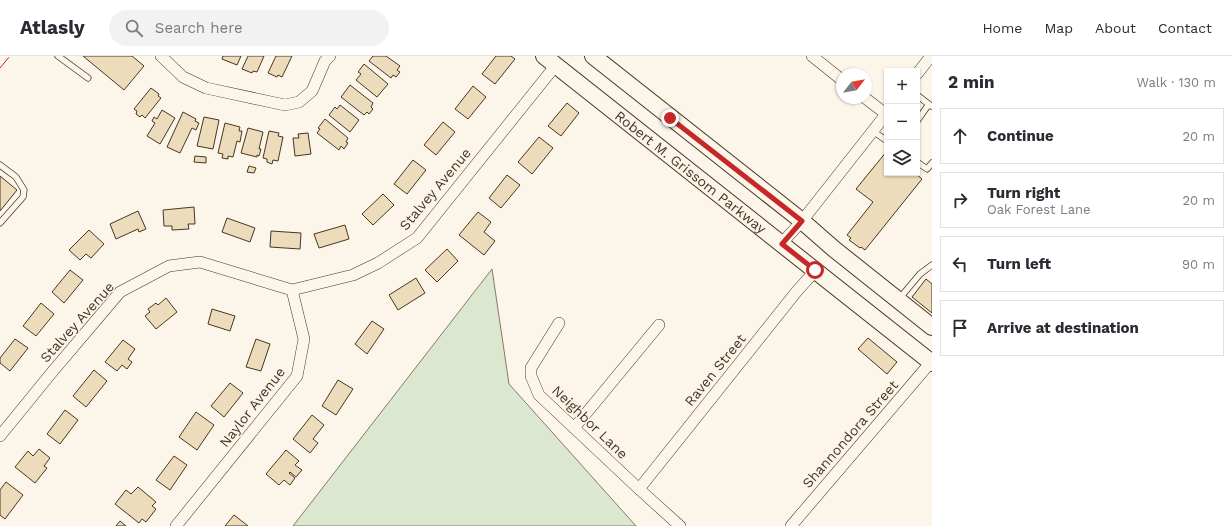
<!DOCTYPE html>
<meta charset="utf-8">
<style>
body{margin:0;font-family:"Work Sans",sans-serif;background:#f2f2f3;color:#2b2b33}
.controls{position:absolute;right:12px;top:12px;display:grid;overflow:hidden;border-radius:0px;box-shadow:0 1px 3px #0004}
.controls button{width:36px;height:36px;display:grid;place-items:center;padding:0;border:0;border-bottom:1px solid #e1e1e2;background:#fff;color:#2b2b33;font:20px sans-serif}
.compass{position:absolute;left:836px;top:12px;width:36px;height:36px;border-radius:50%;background:#fff;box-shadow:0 1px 3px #0004;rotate:59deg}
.stop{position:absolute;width:12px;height:12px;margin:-9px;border:3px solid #c62828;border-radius:50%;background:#fff}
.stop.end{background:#c62828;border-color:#fff;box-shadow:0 1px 4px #0008}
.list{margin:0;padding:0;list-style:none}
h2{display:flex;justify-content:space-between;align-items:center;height:52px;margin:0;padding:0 16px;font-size:17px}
h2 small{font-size:13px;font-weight:400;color:#7c7c81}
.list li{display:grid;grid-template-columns:26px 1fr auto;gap:12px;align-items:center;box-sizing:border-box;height:56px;margin:0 8px 8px;padding:0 8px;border:1px solid #e1e1e2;border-radius:0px}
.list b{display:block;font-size:15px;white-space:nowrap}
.list p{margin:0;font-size:13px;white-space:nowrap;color:#7c7c81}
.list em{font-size:13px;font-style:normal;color:#7c7c81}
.icon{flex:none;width:22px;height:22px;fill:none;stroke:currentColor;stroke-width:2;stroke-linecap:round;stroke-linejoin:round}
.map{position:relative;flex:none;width:932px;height:470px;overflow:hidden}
header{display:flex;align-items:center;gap:24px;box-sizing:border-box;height:56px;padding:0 20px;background:#fff;border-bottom:1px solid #e1e1e2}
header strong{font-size:19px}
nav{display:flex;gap:22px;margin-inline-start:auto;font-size:14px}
.search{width:280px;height:36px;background:#f2f2f3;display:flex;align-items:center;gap:10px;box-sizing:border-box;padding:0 14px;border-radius:22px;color:#7c7c81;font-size:15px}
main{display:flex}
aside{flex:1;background:#fff}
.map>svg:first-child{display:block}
</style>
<header>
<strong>Atlasly</strong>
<div class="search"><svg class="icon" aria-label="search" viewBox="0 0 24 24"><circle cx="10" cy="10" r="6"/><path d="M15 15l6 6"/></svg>Search here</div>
<nav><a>Home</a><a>Map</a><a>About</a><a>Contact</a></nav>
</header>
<main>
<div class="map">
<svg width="932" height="470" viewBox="0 0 932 470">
<rect width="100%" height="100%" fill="#fbf6e9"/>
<!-- green -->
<path fill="#dce7d0" stroke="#887966" d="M492,213l17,115 127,142h-343z"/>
<!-- building -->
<path fill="#ecdcbc" stroke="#4a3520" d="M83,0h49l12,10 -20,24z
M223,0h18l-4,9 -15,-6z
M248,0h16l-7,16 -4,-1 -1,2 -10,-4z
M276,0h16l-10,21 -4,-2 -1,2 -9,-4z
M373,0h13l14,10 -3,4 3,2 -4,5 -3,-2 -2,3 -22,-17z
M496,0h15l4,3 -20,25 -13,-10z
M364,8l24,20 -11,13 -21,-17 5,-6 -3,-2z
M350,29l23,18 -2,4 2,2 -4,5 -2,-2 -3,3 -23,-18z
M473,30l13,11 -18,22 -13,-10z
M151,32l8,6 -1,2 3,2 -16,20 -3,-3 -2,2 -4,-3 1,-3 -3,-2z
M567,47l12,10 -18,23 -13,-10z
M340,49l19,15 -9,12 -21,-17 6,-8 2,2z
M162,54l13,8 -15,26 -13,-8 8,-13 -3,-2 2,-4 3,2z
M183,56l13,7 -1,2 4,2 -3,7 -4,-2 -12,25 -13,-6z
M204,61l15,3 -6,29 -16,-3z
M325,63l23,19 -2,4 2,1 -4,6 -3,-3 -2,4 -22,-17 3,-4 -2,-1z
M443,66l12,10 -19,23 -12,-10z
M225,67l15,4 -1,4h3l-2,11 -3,-1 -4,16 -5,-1v3l-6,-1 1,-4 -5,-1z
M248,72l15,4 -4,17h2l-2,7 -2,-1v2l-16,-4z
M269,75l10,2 -1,3 5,1 -5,24 -5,-1 -1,4 -5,-2v-3l-4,-1z
M308,77l3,21 -16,2 -2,-18h6l-1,-4z
M539,81l14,11 -21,26 -14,-12z
M887,95v22h28l7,6 -57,71 -4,-3 -1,1 -11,-8 2,-2 -4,-3 26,-33 -17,-13z
M195,100l11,1v6l-12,-1z
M413,104l13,10 -19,24 -13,-10z
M249,110l7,2 -2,5 -7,-1z
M507,119l13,10 -19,23 -12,-10z
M0,120l17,14 -17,21z
M383,138l11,11 -21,20 -11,-11z
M194,151l1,17h-7l1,5 -17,1v-4h-8l-1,-16z
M138,155l8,18 -7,3 -1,-3 -22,10 -6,-15z
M478,156l13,10 -7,10 11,9 -11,14 -25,-20z
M227,162l28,10 -5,14 -28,-10z
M345,169l4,14 -30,9 -5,-14z
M89,174l15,14 -13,14 -5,-4 -6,6 -11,-10z
M271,175l30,2 -1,16 -30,-2z
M447,193l11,12 -21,21 -12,-12z
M70,214l13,10 -19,23 -12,-11z
M416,222l9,15 -27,17 -9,-15z
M926,223l6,5v29l-20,-16z
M166,242l11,14 -21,17 -11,-13 5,-4 -2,-3 8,-6 2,2z
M41,247l13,11 -18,22 -13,-10z
M212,253l23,7 -5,15 -22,-7z
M372,265l12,8 -17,25 -12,-10z
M868,282l29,24 -10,12 -29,-25z
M15,283l13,9 -18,23 -10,-8v-5z
M256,283l14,5 -9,27 -15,-4z
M123,284l12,9 -7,10 4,3 -5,7 -5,-4 -5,6 -12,-9z
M94,314l13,11 -21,26 -13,-11z
M338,324l15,9 -17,26 -14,-9z
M230,327l13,10 -19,24 -13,-11z
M65,354l13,10 -18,24 -13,-10z
M196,356l18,13 -17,25 -18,-13z
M312,359l12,10 -11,14 5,4 -8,10 -17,-14z
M39,393l11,9 -6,8 3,2 -12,15 -20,-16 13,-16 5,5z
M286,394l13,11 -4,4 7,5 -6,7 -6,-5 -1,1 6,5 -5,7 -6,-5 -5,5 -13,-11z
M174,400l13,9 -17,25 -14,-10z
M6,426l17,13 -18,24 -5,-4v-25z
M138,431l18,15 -4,4 4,3 -10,13 -4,-3 -3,4 -24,-19 11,-14 5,4z
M234,459l14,11h-23z
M120,465l6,5h-10z"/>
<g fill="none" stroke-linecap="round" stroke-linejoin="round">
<defs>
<path id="lane" d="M58,0l30,22
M917,39l14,11
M917,65l12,-17
M873,75l14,10
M917,106l10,7 5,-6
M0,109l16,12 8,13 -1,7 -23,26
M899,243l21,-25 12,-9"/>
<path id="street" d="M161,0l22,21 23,11 79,17 14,-3 13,-11 13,-30 5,-5
M812,0l30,24
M917,18l14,-18
M865,42l21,16
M781,188l21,-23 85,-108
M559,267l-28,45v8l8,19 100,94 41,37
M574,372l85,-103
M0,380l53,-65 67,-79 49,-26 31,-4 92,28 61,-15 25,-12 39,-25 139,-173
M639,433l158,-198 18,-20
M176,470l121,-150 7,-37 -12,-49
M791,470l140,-164"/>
<g id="secondary">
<path id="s1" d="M544,0l388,307"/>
<path d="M593,0l209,165 32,28 98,78"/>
</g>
</defs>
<!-- lane casing -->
<use href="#lane" stroke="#4a3520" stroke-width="7"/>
<!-- street casing -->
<use href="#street" stroke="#4a3520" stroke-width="12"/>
<!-- secondary casing -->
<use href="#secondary" stroke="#4a3520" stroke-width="18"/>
<!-- lane -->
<use href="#lane" stroke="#fbf6e9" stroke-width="5.5"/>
<!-- street -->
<use href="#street" stroke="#fbf6e9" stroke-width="11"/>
<!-- secondary -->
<use href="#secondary" stroke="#fbf6e9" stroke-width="16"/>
<!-- power -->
<path stroke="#c62828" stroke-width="1" stroke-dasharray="14 3 2 3" stroke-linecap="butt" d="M0,12l10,-12"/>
</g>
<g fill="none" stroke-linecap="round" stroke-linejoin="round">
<!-- route -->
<path stroke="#c62828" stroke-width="5" d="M670,62l132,103 -20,23 33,26"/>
</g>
<g text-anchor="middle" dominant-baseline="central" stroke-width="3" stroke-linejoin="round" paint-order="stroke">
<!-- street labels -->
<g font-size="14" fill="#4a3520" stroke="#fbf6e9">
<text stroke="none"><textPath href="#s1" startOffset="187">Robert M. Grissom Parkway</textPath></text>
<text transform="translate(435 133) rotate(-50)">Stalvey Avenue</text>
<text transform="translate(77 266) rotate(-48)">Stalvey Avenue</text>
<text transform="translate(715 314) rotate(-51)">Raven Street</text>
<text transform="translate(252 351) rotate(-52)">Naylor Avenue</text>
<text transform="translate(590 366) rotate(44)">Neighbor Lane</text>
<text transform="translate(850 378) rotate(-49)">Shannondora Street</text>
</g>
</g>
</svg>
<div class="controls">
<button>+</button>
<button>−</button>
<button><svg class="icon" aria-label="layers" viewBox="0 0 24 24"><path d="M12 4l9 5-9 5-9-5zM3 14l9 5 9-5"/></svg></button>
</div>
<svg class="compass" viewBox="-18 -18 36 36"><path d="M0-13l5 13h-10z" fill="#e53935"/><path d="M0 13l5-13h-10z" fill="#7c7c81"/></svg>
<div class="stop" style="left:815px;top:214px"></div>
<div class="stop end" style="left:670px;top:62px"></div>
</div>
<aside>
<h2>2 min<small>Walk · 130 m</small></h2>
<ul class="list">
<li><svg class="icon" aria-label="ahead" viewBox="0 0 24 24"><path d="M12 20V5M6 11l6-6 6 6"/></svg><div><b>Continue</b></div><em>20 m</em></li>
<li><svg class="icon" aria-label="right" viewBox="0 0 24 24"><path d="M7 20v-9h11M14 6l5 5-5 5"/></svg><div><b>Turn right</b><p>Oak Forest Lane</p></div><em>20 m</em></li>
<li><svg class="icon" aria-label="left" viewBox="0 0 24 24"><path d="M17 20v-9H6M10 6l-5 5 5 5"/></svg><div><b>Turn left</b></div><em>90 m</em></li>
<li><svg class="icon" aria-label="arrive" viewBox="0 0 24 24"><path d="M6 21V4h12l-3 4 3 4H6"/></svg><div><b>Arrive at destination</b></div></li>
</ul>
</aside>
</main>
